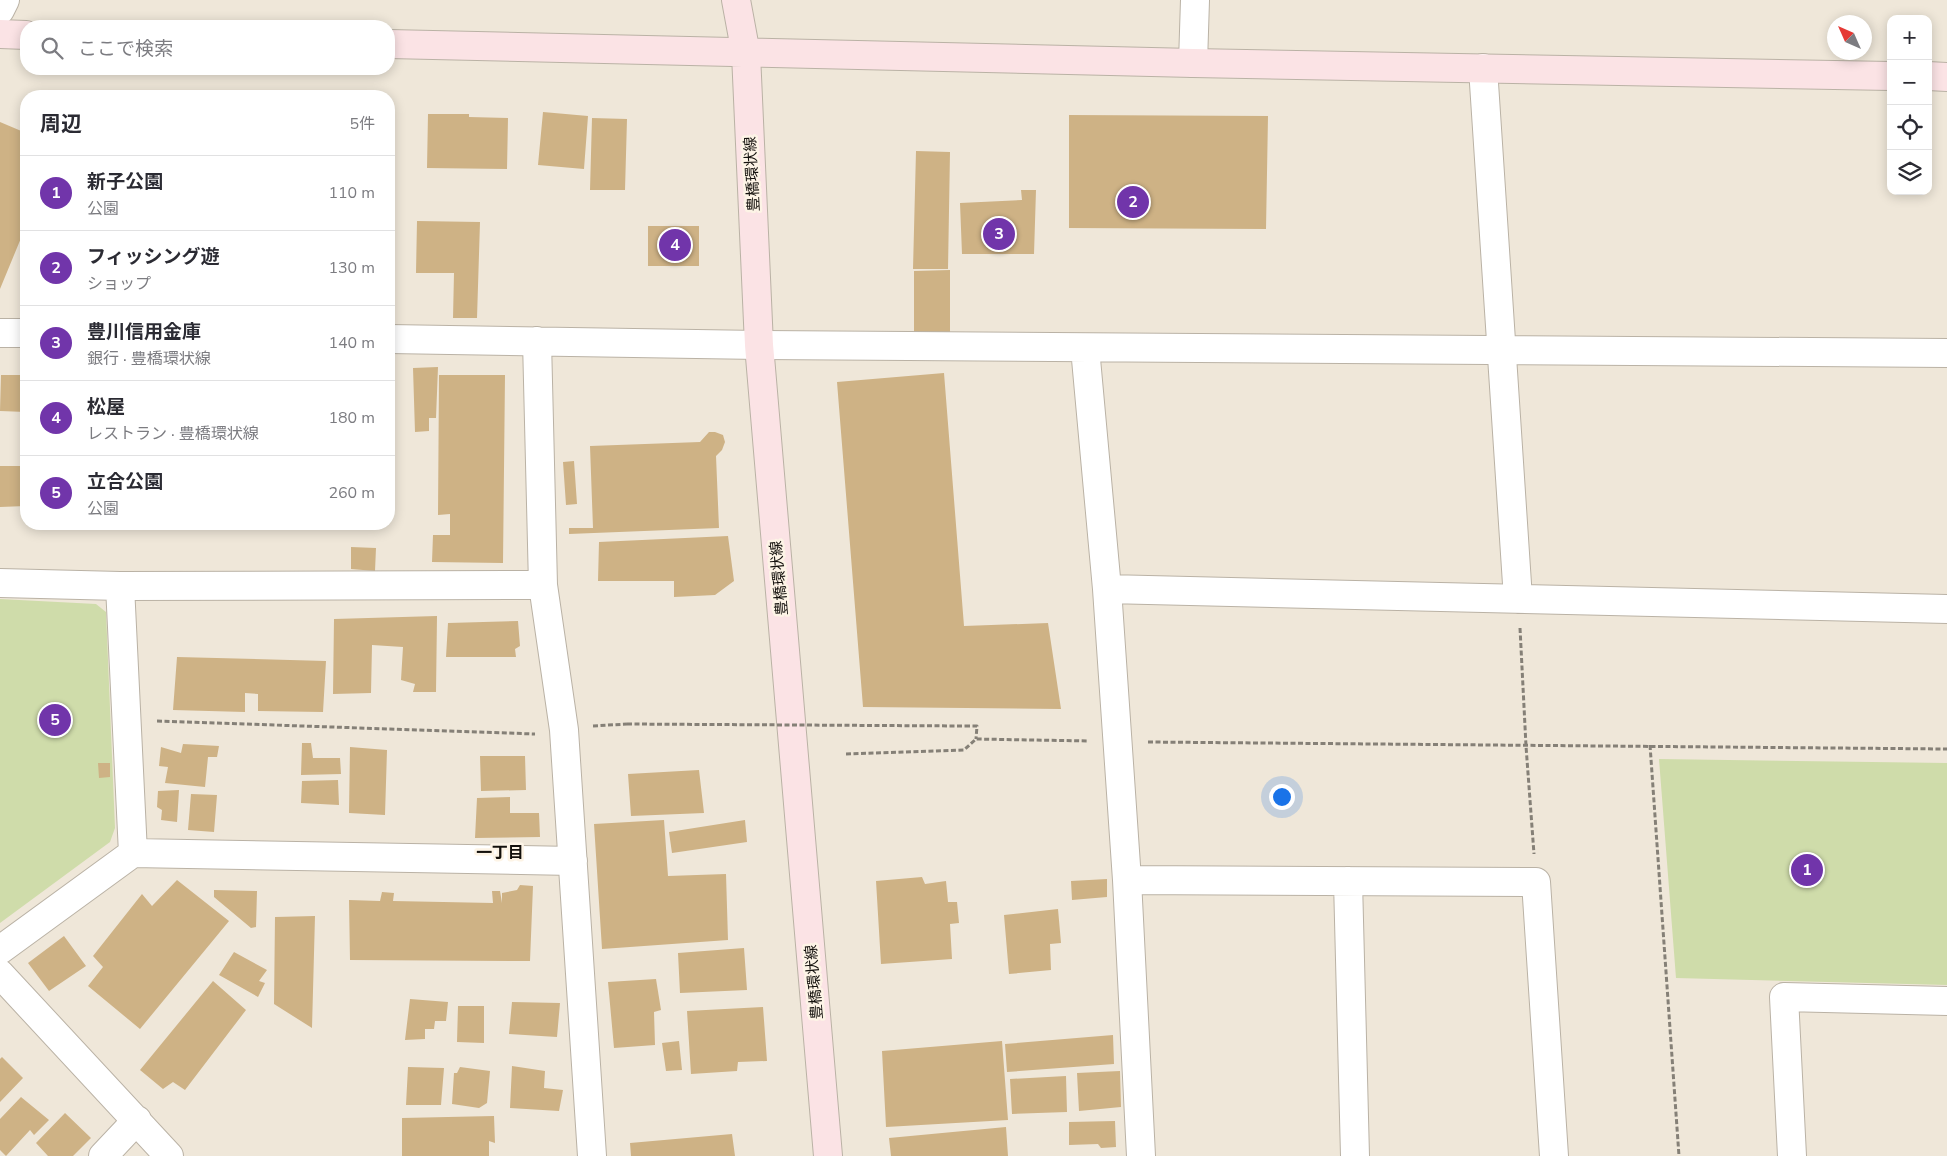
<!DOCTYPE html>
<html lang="ja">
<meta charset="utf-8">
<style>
body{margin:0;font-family:"Nunito Sans","Noto Sans JP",sans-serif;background:#f7f7f7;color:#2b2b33}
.controls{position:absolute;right:15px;top:15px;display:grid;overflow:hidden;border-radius:10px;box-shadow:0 2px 12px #0003}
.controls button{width:45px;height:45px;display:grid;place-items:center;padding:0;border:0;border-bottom:1px solid #e1e1e2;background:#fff;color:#2b2b33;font:25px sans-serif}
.compass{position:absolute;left:1827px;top:15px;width:45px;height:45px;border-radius:50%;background:#fff;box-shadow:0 2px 12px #0003;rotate:315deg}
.you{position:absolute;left:1281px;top:796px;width:18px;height:18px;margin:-12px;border:4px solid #fff;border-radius:50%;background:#1a73e8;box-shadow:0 0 0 8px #1a73e833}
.badge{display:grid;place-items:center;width:32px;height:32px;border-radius:50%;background:#7135aa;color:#fff;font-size:16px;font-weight:700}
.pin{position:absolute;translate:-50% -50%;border:2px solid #fff;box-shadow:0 1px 5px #0006}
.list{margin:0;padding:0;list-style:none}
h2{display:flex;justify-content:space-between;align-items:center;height:65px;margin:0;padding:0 20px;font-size:21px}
h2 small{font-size:16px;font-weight:400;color:#7c7c81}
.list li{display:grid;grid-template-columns:32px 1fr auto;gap:15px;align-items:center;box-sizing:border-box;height:75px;padding:0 20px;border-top:1px solid #e1e1e2}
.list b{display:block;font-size:19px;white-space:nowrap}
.list p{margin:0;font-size:16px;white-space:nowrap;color:#7c7c81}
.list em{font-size:16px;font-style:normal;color:#7c7c81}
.icon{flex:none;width:28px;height:28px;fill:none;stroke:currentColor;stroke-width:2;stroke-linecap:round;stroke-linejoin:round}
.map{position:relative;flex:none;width:1947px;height:1156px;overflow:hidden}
.search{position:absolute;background:#fff;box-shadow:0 2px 12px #0003;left:20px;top:20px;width:375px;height:55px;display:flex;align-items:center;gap:12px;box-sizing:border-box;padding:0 18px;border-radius:20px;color:#7c7c81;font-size:19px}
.panel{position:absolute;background:#fff;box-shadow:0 2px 12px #0003;left:20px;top:90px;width:375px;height:440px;border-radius:20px}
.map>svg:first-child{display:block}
</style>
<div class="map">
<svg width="1947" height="1156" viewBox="0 0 1947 1156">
<rect width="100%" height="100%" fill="#efe7d9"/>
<!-- green -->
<path fill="#cfdcaa" d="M0,599l96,5 10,8 9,216 -5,14 -110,81z
M1659,759l288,4v222l-271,-7z"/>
<!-- building -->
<path fill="#ceb285" d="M543,112l45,4 -4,53 -46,-4z
M428,114h41v3l39,1 -1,51 -80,-1z
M1069,115l199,1 -2,113 -197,-1z
M592,118l35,1 -2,71h-35z
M0,122l26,11v93l-26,63z
M916,151l34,1 -2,117h-35z
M1021,190h15l-2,64h-72l-2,-51 62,-3z
M417,221l63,1 -3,96h-24l1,-45h-38z
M648,226h51v40h-51z
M950,270v62h-36v-61z
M389,298h6v18h-6z
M438,367l-2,51h-7v13l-14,1 -2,-64z
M944,373l20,253 84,-3 13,86 -198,-2 -26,-325z
M1,375h25v37l-26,-1z
M439,375h66l-2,188 -71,-1 1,-27h17v-21l-12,1z
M709,432h6l8,3 2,7 -3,8 -6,6 3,72 -150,6v-6h24l-3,-82 110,-4z
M574,461l3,43 -11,1 -3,-43z
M0,466h26v40l-26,1z
M728,536l6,45 -19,14 -41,2v-16h-76l1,-39z
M351,547l25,1 -1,23 -24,-2z
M437,616l-1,76h-23l2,-8 -14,-4 2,-33 -31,-2 -1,48 -38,1 1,-75z
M518,621l2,25 -5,3 1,8h-70l2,-34z
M177,657l149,4 -3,51 -65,-1v-17l-13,-1v19l-72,-2z
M302,743h9l2,15h27l1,16 -40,1z
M183,744l36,2 -2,11h-9l-3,30 -40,-4 3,-16 -9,-1 2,-19 20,6z
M350,747l37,3 -2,65 -36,-2z
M480,756h45l1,34 -45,1z
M98,763h12v14l-11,1z
M699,770l5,43 -73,3 -3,-42z
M338,780l1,25 -38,-2 1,-22z
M179,790l-2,32 -16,-2 1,-10 -5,-3 1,-16z
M191,794l26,1 -3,37 -26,-2z
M510,797v16h29l1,24 -65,1 2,-40z
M664,820l4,56 58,-2 2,66 -126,9 -8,-125z
M745,820l2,22 -75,11 -3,-21z
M922,877l3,7 21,-3 2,21h9l2,21 -9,1 2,35 -71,5 -5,-83z
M1107,879v18l-35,3 -1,-19z
M177,880l52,41 -89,108 -52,-43 15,-19 -10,-11 49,-62 10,12z
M520,885l13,1 -3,75 -180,-1 -1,-60 31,1 2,-9 12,1 -1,8 100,2 -1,-12h8l2,12v-10l15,-3z
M214,890l43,1 -1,36 -5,1 -37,-31z
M1058,909l3,34 -11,1 1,26 -42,4 -5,-59z
M315,916l-3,112 -38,-24 1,-87z
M64,936l22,30 -37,25 -21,-28z
M744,948l3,42 -67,3 -2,-40z
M234,952l33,18 -8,11 6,2 -7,14 -39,-22z
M656,979l5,31 -7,2 1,33 -41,3 -6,-66z
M213,981l33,29 -61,80 -12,-8 -10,7 -23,-19z
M410,999l38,3 -2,19h-11l-1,8h-9v10l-20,1z
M512,1002l48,1 -3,34 -48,-3z
M458,1006h26v37l-27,-1z
M763,1007l4,54 -29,1 -1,9 -46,3 -4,-63z
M1113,1035l1,29 -107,8 -2,-28z
M679,1041l3,29 -16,1 -4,-28z
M1002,1041l6,79 -122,7 -4,-76z
M2,1057l21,21 -23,24v-43z
M512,1066l33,5 -1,17 19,2 -4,21 -49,-3z
M408,1067l36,1 -3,37h-35z
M460,1067l30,4 -3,32 -8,5 -27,-4 2,-31h3z
M1120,1071l1,36 -42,4 -2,-38z
M1066,1076l1,36 -55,2 -2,-35z
M21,1097l28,23 -15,15 -4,-5 -24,26 -6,-6v-31z
M65,1113l26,25 -18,18h-25l-12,-13z
M494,1116l1,27 -6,-2v15h-87v-38z
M1115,1121l1,26 -15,1 -3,-4 -29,1v-23z
M1006,1127l2,29h-117l-2,-18z
M732,1134l3,22h-104l-1,-13z"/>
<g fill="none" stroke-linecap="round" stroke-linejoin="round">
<defs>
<path id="street" d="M0,10l5,-10
M1193,63l2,-63
M1483,68l35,531
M0,333h26
M389,339l370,6 1188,8
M537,341l6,244 21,145 28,426
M1085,348l22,241 20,291 14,276
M0,583l120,3 423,-1
M120,586l13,267
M1107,589l840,20
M1127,880l409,2 18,274
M1348,881l7,275
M0,950l133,-97 440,8
M0,974l169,182
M103,1156l34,-36
M1792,1156l-8,-159 163,4"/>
<path id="secondary" d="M736,0l10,54 13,291 69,811
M0,34l26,1
M389,44l804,19 698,13
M1928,76l19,1"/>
</defs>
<!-- street casing -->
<use href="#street" stroke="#bab2a5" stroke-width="30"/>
<!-- secondary casing -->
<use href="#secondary" stroke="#bab2a5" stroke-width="30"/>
<!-- path -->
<path stroke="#858077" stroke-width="3" stroke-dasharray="5 2.5" stroke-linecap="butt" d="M1520,628l6,118 8,108
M157,721l378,13
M593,726l34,-2
M965,726h12l-1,13
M1148,742l799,7
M1650,745l29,411
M846,754l118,-4 12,-11 113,2"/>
<!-- street -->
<use href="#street" stroke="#fff" stroke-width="28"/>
<!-- secondary -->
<use href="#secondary" stroke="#fbe3e5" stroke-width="28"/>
<!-- path-bridge -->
<path stroke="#858077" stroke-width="3" stroke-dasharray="5 2.5" stroke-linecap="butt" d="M627,724l338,2"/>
</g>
<g text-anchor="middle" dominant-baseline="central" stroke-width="5" stroke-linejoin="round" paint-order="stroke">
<!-- street labels -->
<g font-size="15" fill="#13100c" stroke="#fdf4e6">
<text transform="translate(752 174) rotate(-93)">豊橋環状線</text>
<text transform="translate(779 578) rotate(-95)">豊橋環状線</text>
<text transform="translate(814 982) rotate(-95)">豊橋環状線</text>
</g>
<!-- neighbourhood labels -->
<g font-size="16" font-weight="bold" fill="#13100c" stroke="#fdf4e6">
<text x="500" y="853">一丁目</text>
</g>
</g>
</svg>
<div class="controls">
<button>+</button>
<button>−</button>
<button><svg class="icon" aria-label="locate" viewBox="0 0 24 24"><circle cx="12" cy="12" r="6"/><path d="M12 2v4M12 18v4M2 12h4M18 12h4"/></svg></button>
<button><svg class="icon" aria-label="layers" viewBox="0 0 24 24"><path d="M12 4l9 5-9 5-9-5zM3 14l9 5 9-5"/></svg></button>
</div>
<svg class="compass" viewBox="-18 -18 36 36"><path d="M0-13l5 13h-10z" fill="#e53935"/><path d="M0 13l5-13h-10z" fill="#7c7c81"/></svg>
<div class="you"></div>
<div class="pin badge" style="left:1807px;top:870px">1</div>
<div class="pin badge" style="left:1133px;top:202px">2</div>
<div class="pin badge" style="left:999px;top:234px">3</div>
<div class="pin badge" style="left:675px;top:245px">4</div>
<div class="pin badge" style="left:55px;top:720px">5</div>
<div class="search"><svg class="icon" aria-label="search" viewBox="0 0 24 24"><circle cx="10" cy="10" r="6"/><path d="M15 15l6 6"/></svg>ここで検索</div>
<section class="panel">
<h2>周辺<small>5件</small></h2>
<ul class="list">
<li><span class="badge">1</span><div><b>新子公園</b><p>公園</p></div><em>110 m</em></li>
<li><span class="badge">2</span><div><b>フィッシング遊</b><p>ショップ</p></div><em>130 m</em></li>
<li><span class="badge">3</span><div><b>豊川信用金庫</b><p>銀行 · 豊橋環状線</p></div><em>140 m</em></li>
<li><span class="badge">4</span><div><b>松屋</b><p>レストラン · 豊橋環状線</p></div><em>180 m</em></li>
<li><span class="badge">5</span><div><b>立合公園</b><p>公園</p></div><em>260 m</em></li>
</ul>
</section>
</div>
